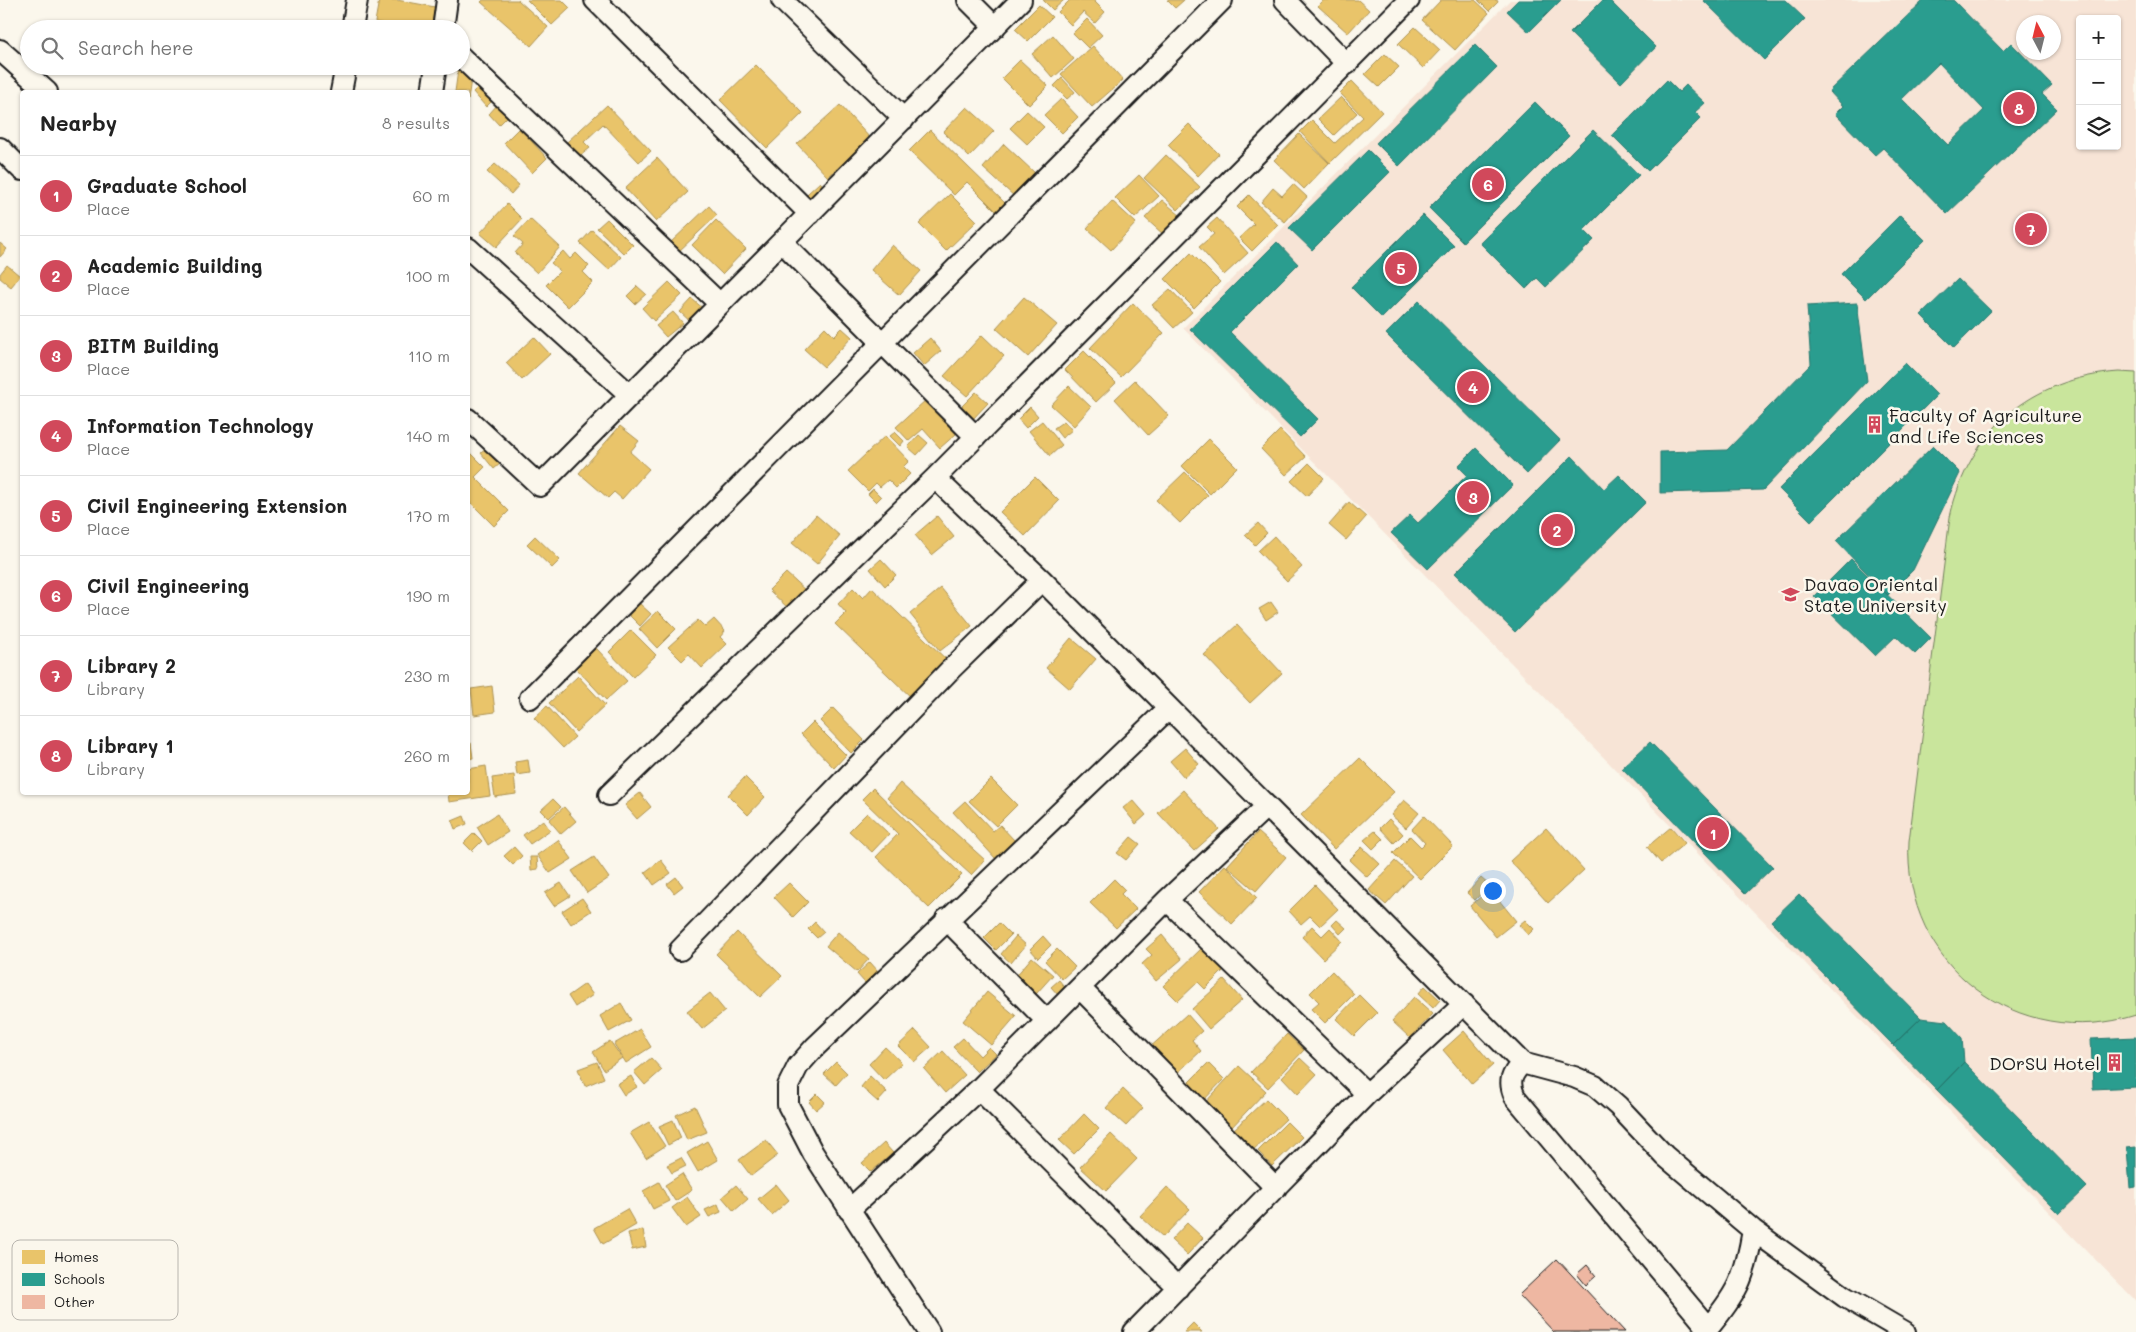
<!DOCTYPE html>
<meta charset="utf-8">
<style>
body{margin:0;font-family:Mali,sans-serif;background:#f6f6f6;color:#222}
.controls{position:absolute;right:15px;top:15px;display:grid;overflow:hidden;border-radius:5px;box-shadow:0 1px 4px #0004}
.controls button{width:45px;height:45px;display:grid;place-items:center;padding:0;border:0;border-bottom:1px solid #e0e0e0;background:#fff;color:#222;font:25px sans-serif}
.compass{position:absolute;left:2016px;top:15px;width:45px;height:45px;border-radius:50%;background:#fff;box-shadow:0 1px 4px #0004;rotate:353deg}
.you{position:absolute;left:1492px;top:890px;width:18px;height:18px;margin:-12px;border:4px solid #fff;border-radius:50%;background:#1a73e8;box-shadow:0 0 0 8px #1a73e833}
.badge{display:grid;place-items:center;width:32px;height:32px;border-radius:50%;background:#d1495b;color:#fff;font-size:16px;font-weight:700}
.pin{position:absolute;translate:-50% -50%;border:2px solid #fff;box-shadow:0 1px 5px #0006}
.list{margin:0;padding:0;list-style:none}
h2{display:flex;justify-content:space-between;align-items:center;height:65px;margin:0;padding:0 20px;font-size:21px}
h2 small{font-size:16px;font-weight:400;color:#767676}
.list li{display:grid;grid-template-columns:32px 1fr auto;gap:15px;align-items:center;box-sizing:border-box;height:80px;padding:0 20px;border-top:1px solid #e0e0e0}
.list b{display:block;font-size:19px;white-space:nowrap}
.list p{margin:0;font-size:16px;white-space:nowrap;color:#767676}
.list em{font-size:16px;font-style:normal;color:#767676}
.icon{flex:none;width:28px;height:28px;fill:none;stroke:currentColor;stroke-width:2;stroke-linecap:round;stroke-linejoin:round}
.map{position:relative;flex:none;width:2136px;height:1332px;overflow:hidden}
.search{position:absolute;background:#fff;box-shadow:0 1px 4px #0004;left:20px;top:20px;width:450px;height:55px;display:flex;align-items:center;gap:12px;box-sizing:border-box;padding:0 18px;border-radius:28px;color:#767676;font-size:19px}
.panel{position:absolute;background:#fff;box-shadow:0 1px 4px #0004;left:20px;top:90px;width:450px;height:705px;border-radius:5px}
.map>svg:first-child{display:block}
</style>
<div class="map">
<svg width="2136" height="1332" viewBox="0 0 2136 1332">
<rect width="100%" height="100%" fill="#fbf7ec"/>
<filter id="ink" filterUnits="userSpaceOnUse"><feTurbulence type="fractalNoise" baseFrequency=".02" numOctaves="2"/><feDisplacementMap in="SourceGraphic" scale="10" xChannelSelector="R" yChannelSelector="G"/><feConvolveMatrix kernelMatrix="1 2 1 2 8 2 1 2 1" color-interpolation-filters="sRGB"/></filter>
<g filter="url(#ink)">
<!-- built -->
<path fill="#f7e4d6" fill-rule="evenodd" d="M1510,0h626v1301l-953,-973zM2080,19h37v127h-37zM2024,22h30v30h-30z"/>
<!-- green -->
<path fill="#c9e59c" stroke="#72805c" d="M2119,372l17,1v642c-118,37 -234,-49 -227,-174l41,-324c19,-87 81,-139 169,-145z"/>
<!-- homes -->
<path fill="#e9c46a" stroke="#ac9253" d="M379,0h18l38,7 -4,22h-19l-37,-7z
M483,0h35l30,27 -17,19 -50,-44z
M527,0h35l8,8 -18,17z
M1043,0h21l-11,10z
M1070,0h23l12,12 -10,11 -12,-11 -12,13 -13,-13z
M1167,0h17l-9,8z
M1324,0h34l11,10 -21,23 -30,-27z
M1441,0h34l14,13 -34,37 -33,-30z
M1478,0h19l1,2 -9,9z
M1039,5l13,12 -24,24 -13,-12z
M1087,19l15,16 -14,13 -15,-15z
M1415,27l25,23 -17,18 -25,-24z
M1053,35l21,24 -21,19 -21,-24z
M1093,46l30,34 -31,27 -31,-33z
M1385,54l14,13 -20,20 -14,-13z
M1020,60l28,26 -19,19 -27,-27z
M756,65l47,48 -36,35 -47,-48z
M458,70l14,2 -4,28v-8h-13z
M1062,78l13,14 -8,7 -13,-13z
M1352,81l30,31 -52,51 -30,-31 12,-12 23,23 28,-26 -23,-24z
M481,84l14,14 -9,9 -13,-15z
M1341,97l16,16 -23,22 -16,-16z
M1061,99l17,18 -16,16 -18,-18z
M498,104l11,11 -10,10 -10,-11z
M607,105l44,46 -12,11 -36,-38 -19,18 6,6 -10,8 -13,-14z
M840,105l30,33 -42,39 -31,-33z
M967,107l27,24 -25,26 -26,-25z
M1027,111l17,16 -17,17 -17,-16z
M1189,124l30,30 -21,22 -30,-31z
M519,128l28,30 -15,15 -28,-30z
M930,130l75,73 -8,9 -30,-30 -13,13 -45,-44z
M1299,134l30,29 -25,26 -30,-29z
M1004,144l32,30 -21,23 -32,-29z
M1166,155l34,32 -22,23 -34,-32z
M657,158l31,34 -32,30 -31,-34z
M495,164l24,21 -8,9 -24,-22z
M1139,175l20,21 -24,22 -20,-20z
M820,182l8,9 -13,11 -8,-8z
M1293,184l14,13 -22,25 -24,-20 12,-14 9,8z
M950,194l27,27 -31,30 -27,-27z
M1249,195l29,30 -26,26 -13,-13 15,-14 -17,-17z
M1162,200l19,16 -17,19 -19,-17z
M1112,201l24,22 -25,27 -24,-22z
M507,204l15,15 -26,28 -16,-14z
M709,206l8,9 -40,38 -8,-9z
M1217,218l31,35 -24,22 -25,-28 15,-13 -7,-7z
M530,219l30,28 -23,26 -22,-20 8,-9 -9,-8z
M607,219l26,26 -9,9 -27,-26z
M716,220l30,29 -24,25 -30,-29z
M592,230l29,27 -12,13 -29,-27z
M0,243l7,6 -7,8z
M892,245l29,26 -22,24 -28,-25z
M563,251l7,8 6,-6 13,13 -6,6 10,10 -25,25 -22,-22 14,-14 -9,-8z
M1191,253l29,29 -26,26 -29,-29z
M7,265l13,11 -9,11 -11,-9v-4z
M669,282l13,13 -28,26 -12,-13z
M637,286l9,8 -11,10 -8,-8z
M1170,289l22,23 -18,16 -22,-23z
M1024,297l33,28 -29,32 -32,-29z
M692,299l13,11 -12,14 -13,-12z
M1133,303l31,30 -43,44 -31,-29z
M673,312l10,11 -17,14 -10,-11z
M825,327l9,9 8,-8 10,9 -28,30 -20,-18z
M982,335l22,21 -37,40 -23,-20z
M534,337l16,17 -28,26 -16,-17z
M930,338l11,13 -17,15 -11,-13z
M1084,351l32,32 -20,19 -31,-32z
M1135,380l34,36 -21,19 -33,-36z
M1069,386l22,21 -17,19 -23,-21z
M976,392l12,11 -17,18 -12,-12z
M926,400l30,34 -16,14 -17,-19 -14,12 -13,-14z
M1030,407l8,9 -12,12 -8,-9z
M1042,421l20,24 -12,11 -21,-25z
M1064,421l8,9 -10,8 -8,-10z
M620,426l19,15 -9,11 19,17 -27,30 -8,-7 -6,6 -29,-25z
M1280,430l26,27 -20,18 -25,-26z
M895,432l9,9 -4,5 -10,-10z
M919,435l9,8 -11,12 -9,-8z
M885,436l24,25 -6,6 7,7 -14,14 -8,-8 -8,7 -4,-4 -8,8 -20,-20z
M1209,439l28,28 -27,27 -28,-28z
M488,447l13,16 -7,6 -13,-16z
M471,453l14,14 -10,10 34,34 -15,15 -26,-26v-44z
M1309,463l15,15 -17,18 -16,-15z
M1185,472l23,23 -28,28 -24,-23z
M1035,477l24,24 -34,35 -25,-24z
M873,489l8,8 -5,5 -8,-8z
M1349,502l17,15 -20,23 -17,-15z
M816,515l24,21 -23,28 -25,-21z
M937,516l17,21 -22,18 -17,-20z
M1258,523l9,10 -12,12 -10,-10z
M535,536l25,24 -8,8 -25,-24z
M1274,536l28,31 -15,14 -29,-30z
M881,559l15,16 -11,11 -15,-17z
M786,573l20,18 -17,18 -20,-19z
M853,588l10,10 9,-10 80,77 -36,37 -81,-78 11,-11 -8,-9z
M941,588l31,38 -32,25 -30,-37z
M1271,602l7,10 -12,8 -7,-11z
M639,603l12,11 -11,12 -11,-11z
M658,611l18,18 -19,19 -18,-19z
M714,619l11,12 -5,6 7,7 -25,24 -13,-14 -7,7 -14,-14 30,-27 7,7z
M1237,625l45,48 -32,30 -46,-48z
M631,630l25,25 -23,22 -24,-25z
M1071,638l25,21 -26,30 -24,-21z
M596,648l31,33 -21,19 -30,-32z
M578,676l27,29 -29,27 -27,-29z
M492,686l3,26 -21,3 -3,-26z
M547,706l28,31 -12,11 -29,-30z
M833,708l31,32 -13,13 -31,-32z
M813,722l33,33 -12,13 -33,-34z
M468,743h3l2,15 -5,1z
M1185,748l14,16 -15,13 -14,-16z
M1360,758l34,34 -60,57 -33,-34z
M528,760l2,13 -13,2 -2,-13z
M486,766l4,30 -41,6 -1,-10h20v-23z
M514,775l2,19 -21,3 -3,-19z
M745,777l20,20 -17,18 -20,-20z
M991,779l26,26 -21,21 -27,-25z
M900,783l85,77 -14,15 -84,-77z
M873,788l89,87 -33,33 -53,-51 22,-23 -36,-35z
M1183,790l36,39 -25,22 -36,-38z
M640,793l11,14 -14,12 -12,-14z
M553,799l8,8 -12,11 -8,-8z
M1133,800l13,15 -10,9 -13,-16z
M1404,800l15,13 -13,15 -15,-13z
M965,801l28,30 7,-6 15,16 -19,18 -43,-47z
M564,807l12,14 -15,13 -12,-14z
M867,813l22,21 -17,18 -23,-21z
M497,814l11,18 -20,13 -11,-18z
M464,816l3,8 -12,5 -3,-8z
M1424,816l29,30 -33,33 -27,-26 17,-17 11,11 4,-4 -13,-14z
M1389,819l14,15 -9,9 -14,-15z
M543,820l7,10 -20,14 -7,-9z
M1671,827l14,16 -24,20 -14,-16z
M1546,828l38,42 -36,33 -38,-42z
M1375,831l8,8 -10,10 -9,-9z
M1258,832l28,25 -30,34 -29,-25z
M474,833l8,8 -10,10 -8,-8z
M1131,837l9,7 -14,16 -9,-7z
M558,840l14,19 -22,14 -13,-18z
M514,847l8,9 -9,9 -9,-9z
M1362,847l18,17 -13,13 -18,-17z
M530,857h7l1,12 -7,1z
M594,857l15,21 -22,15 -15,-22z
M661,860l10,13 -17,12 -9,-13z
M1395,861l17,15 -26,29 -17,-15z
M1225,865l32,33 -25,26 -33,-32z
M676,877l7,9 -9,7 -7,-9z
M1481,878l8,7 -14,15 -8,-7z
M1114,879l11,11 -4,4 15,15 -20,19 -26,-25z
M561,883l9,13 -16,10 -9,-13z
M789,883l19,19 -15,15 -19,-20z
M1315,885l23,24 -18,17 -10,-10 -9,8 -12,-13z
M1490,889l26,32 -20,16 -26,-31z
M582,898l9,13 -20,13 -9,-13z
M1337,920l9,8 -6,6 -8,-9z
M1525,920l9,9 -6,6 -9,-10z
M815,922l9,10 -7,6 -9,-9z
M999,923l12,12 -15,15 -12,-12z
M1312,926l10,10 8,-8 12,13 -19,18 -21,-22z
M737,932l45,44 -22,21 -44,-43z
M838,932l31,27 -12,13 -31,-26z
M1162,935l20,24 -26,22 -14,-17 10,-9 -6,-6z
M1016,936l10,9 -15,18 -10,-9z
M1043,936l8,9 -13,13 -8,-9z
M1203,947l22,22 -20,20 -7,-7 -20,19 -15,-15z
M1057,949l18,18 -13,12 -17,-18z
M1032,957l21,18 -17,19 -20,-18z
M870,962l8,9 -13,12 -8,-9z
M1332,971l22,23 -29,29 -14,-14 8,-7 -9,-9z
M1059,980l8,10 -8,6 -8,-9z
M1224,980l18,20 -33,29 -17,-20z
M585,984l8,11 -18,12 -7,-11z
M1425,986l15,14 -7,8 -15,-14z
M987,992l29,24 -25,29 -28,-24z
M710,993l15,18 -23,18 -15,-18z
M1359,995l18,18 -23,23 -18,-17z
M1414,997l19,17 -23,24 -18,-17z
M621,1003l10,17 -22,12 -9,-16z
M1187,1014l15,17 -10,9 9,11 -28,26 -25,-28z
M640,1029l11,18 -25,16 -12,-19z
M915,1030l16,17 -17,15 -16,-16z
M1464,1031l29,34 -21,19 -29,-34z
M1287,1034l17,16 -36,38 -17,-16z
M963,1038l17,18 9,-9 7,7 -19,18 -24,-25z
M610,1041l12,17 -18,12 -11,-18z
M885,1047l17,16 -18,17 -15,-16z
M943,1051l22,24 -20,18 -21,-24z
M651,1058l11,12 -17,15 -11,-13z
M1300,1058l17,16 -19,20 -16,-17z
M597,1062l7,16 -19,8 -7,-17z
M836,1062l11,11 -11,12 -12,-11z
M1208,1063l16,16 -25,26 -17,-16z
M1239,1066l27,25 -37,39 -26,-25z
M631,1076l6,11 -13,8 -7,-11z
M870,1076l17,16 -9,10 -17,-15z
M1123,1089l20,19 -17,18 -20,-18z
M817,1094l8,8 -9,8 -7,-8z
M1266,1099l20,20 -35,33 -20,-20z
M695,1106l12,26 -20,8 -11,-25z
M1084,1114l15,15 -25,25 -15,-14z
M673,1120l8,18 -13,7 -9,-19z
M649,1122l16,24 -19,12 -16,-25z
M1287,1122l15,15 -30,29 -14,-15z
M1111,1134l26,25 -31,32 -26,-24z
M766,1140l12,15 -27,21 -12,-16z
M707,1141l11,19 -20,12 -11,-19z
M884,1143l9,10 -22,19 -9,-9z
M681,1158l5,8 -14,7 -5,-8z
M682,1174l10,16 -17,11 -10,-16z
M659,1182l10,19 -16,8 -10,-18z
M776,1184l13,16 -17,15 -14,-16z
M736,1185l12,14 -14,12 -12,-14z
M1167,1187l23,22 -27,28 -23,-21z
M687,1197l14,20 -15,10 -14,-19z
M718,1204l3,8 -12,5 -4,-7z
M627,1209l9,16 -33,19 -9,-16z
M1187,1223l16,15 -16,17 -16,-15z
M643,1230l3,17 -14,3 -4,-17z
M1193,1323l9,9h-18z"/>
<!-- schools -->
<path fill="#2a9d8f" stroke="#26766c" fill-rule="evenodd" d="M1518,0h43l-32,32 -22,-21z
M1603,0h6l47,47 -35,36 -51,-50z
M1703,0h82l20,19 -41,41z
M1924,0h29l50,51 8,-8 41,42 -10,9 15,15 -110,105 -64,-66 -8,7 -40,-41 8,-8 -14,-15zM1939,63l45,47 -36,35 -46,-46z
M1475,45l22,22 -98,99 -23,-23z
M1667,80l12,12 7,-7 19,18 -10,9 6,6 -53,53 -36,-36z
M1535,102l34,34 -106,106 -34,-34z
M1593,130l46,45 -55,55 10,10 -48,47 -9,-9 -11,11 -46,-46z
M1368,150l22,22 -78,78 -23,-22z
M1423,215l31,31 -72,72 -31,-31z
M1900,215l25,25 -59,59 -25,-25z
M1277,242l21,22 -68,68 88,87 -18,18 -110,-108z
M1958,279l33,32 -37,37 -33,-33z
M1419,301l141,139 -33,34 -141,-140z
M1857,303l10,78 -104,109 -103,3v-41l67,-2 84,-86 -4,-58z
M1905,363l32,32 -126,126 -32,-32z
M1933,446l27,27 -47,97 -25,25 -52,-54z
M1476,448l37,37 -85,84 -37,-36 19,-18 8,8 15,-14 34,-34 -9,-9z
M1572,456l32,33 15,-14 27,27 -131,130 -60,-59z
M1851,559l80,79 -16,16 -19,-18 -21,20 -61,-60z
M1650,742l123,125 -28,27 -123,-126z
M1799,894l122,124 -28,27 -122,-124z
M1921,1018l25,3 16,17 2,24 -27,28 -44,-45z
M2136,1037v50l-43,2 -2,-50z
M1964,1062l123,125 -28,27 -122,-124z
M2136,1147v40l-6,1 -3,-40z"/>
<!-- building -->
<path fill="#eeb7a2" stroke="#1c1c1c" d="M1557,1259l68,73h-71l-35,-37z
M1587,1265l9,11 -10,9 -9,-11z"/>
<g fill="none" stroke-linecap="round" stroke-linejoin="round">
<defs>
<path id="minor" d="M595,0l215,214
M782,0l122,119
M968,0l27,27
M1285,0l62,64
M352,29l5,-29
M443,29l4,-29
M0,50l47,42
M461,57l259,247
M341,92l5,-26
M432,92l4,-26
M0,148l22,22
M782,242l194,195
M468,248l162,147
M468,419l72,67 481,-486
M935,478l107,102 480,483 52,14 21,9 23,20 47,50 88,74 92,67 60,35
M530,698l692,-698
M609,795l326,-317 474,-478
M1167,900l200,194
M946,919l101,102
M680,950l271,-281 91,-89
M1080,988l196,200
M1522,1063c-11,12 -14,19 -7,34l193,231
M979,1089l199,199
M849,1210l130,-121 188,-189 100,-94
M929,1332l-116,-179 -25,-48v-19l10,-20 17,-19 354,-339
M1134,1332l233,-238 97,-90
M1705,1332c32,-38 40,-53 48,-102"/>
</defs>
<!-- minor casing -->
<use href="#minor" stroke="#1c1c1c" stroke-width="24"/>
<!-- minor -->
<use href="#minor" stroke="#fbf7ec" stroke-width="20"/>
</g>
</g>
<!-- icons -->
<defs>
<symbol id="building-bare" viewBox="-9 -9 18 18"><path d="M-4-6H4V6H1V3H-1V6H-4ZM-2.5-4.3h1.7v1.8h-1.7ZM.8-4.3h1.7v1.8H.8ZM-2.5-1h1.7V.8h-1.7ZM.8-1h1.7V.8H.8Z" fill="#d1495b" stroke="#fbf7ec" stroke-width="2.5" paint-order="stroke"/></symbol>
<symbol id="university-bare" viewBox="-9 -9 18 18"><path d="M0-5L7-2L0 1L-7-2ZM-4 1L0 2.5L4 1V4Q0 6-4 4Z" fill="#d1495b" stroke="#fbf7ec" stroke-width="2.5" paint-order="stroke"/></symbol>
</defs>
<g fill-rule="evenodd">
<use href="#building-bare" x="1862" y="412" width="25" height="25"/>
<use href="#university-bare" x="1778" y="582" width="25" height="25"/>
<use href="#building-bare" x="2102" y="1050" width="25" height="25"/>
</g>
<g text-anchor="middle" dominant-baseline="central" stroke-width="5" stroke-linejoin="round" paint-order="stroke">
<!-- poi labels -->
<g font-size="18" fill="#1c1c1c" stroke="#fbf7ec" text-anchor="start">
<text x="1889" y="415">Faculty of Agriculture<tspan x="1889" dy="21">and Life Sciences</tspan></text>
<text x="1804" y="584">Davao Oriental<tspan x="1804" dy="21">State University</tspan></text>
<text x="2100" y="1063" text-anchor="end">DOrSU Hotel</text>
</g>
</g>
<!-- legend -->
<rect x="12" y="1240" width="166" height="80" rx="8" fill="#fbf7ec" stroke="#b8b5ae" stroke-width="1"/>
<rect x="22" y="1250" width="23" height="14" fill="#e9c46a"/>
<rect x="22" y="1273" width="23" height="13" fill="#2a9d8f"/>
<rect x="22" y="1295" width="23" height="14" fill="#eeb7a2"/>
<g font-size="14" fill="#1c1c1c">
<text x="54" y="1262">Homes</text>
<text x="54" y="1284">Schools</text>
<text x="54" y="1307">Other</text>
</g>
</svg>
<div class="controls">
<button>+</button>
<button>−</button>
<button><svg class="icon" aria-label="layers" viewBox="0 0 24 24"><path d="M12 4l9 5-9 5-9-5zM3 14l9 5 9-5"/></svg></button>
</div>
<svg class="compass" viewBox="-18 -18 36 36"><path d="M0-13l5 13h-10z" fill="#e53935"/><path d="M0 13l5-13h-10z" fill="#767676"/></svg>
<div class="you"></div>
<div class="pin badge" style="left:1713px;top:833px">1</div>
<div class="pin badge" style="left:1557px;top:530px">2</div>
<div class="pin badge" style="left:1473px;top:497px">3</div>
<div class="pin badge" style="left:1473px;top:387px">4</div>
<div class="pin badge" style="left:1401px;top:268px">5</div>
<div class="pin badge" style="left:1488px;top:184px">6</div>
<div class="pin badge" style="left:2031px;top:229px">7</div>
<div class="pin badge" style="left:2019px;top:108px">8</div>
<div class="search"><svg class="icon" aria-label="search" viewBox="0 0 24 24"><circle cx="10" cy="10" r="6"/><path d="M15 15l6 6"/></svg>Search here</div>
<section class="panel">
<h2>Nearby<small>8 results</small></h2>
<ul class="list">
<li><span class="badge">1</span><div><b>Graduate School</b><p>Place</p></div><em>60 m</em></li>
<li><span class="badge">2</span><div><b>Academic Building</b><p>Place</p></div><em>100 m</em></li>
<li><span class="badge">3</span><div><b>BITM Building</b><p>Place</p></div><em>110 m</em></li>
<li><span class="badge">4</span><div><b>Information Technology</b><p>Place</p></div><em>140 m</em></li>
<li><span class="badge">5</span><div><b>Civil Engineering Extension</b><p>Place</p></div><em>170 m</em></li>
<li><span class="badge">6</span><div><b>Civil Engineering</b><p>Place</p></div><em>190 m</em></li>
<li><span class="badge">7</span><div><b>Library 2</b><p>Library</p></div><em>230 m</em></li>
<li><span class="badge">8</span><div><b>Library 1</b><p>Library</p></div><em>260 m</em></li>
</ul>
</section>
</div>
